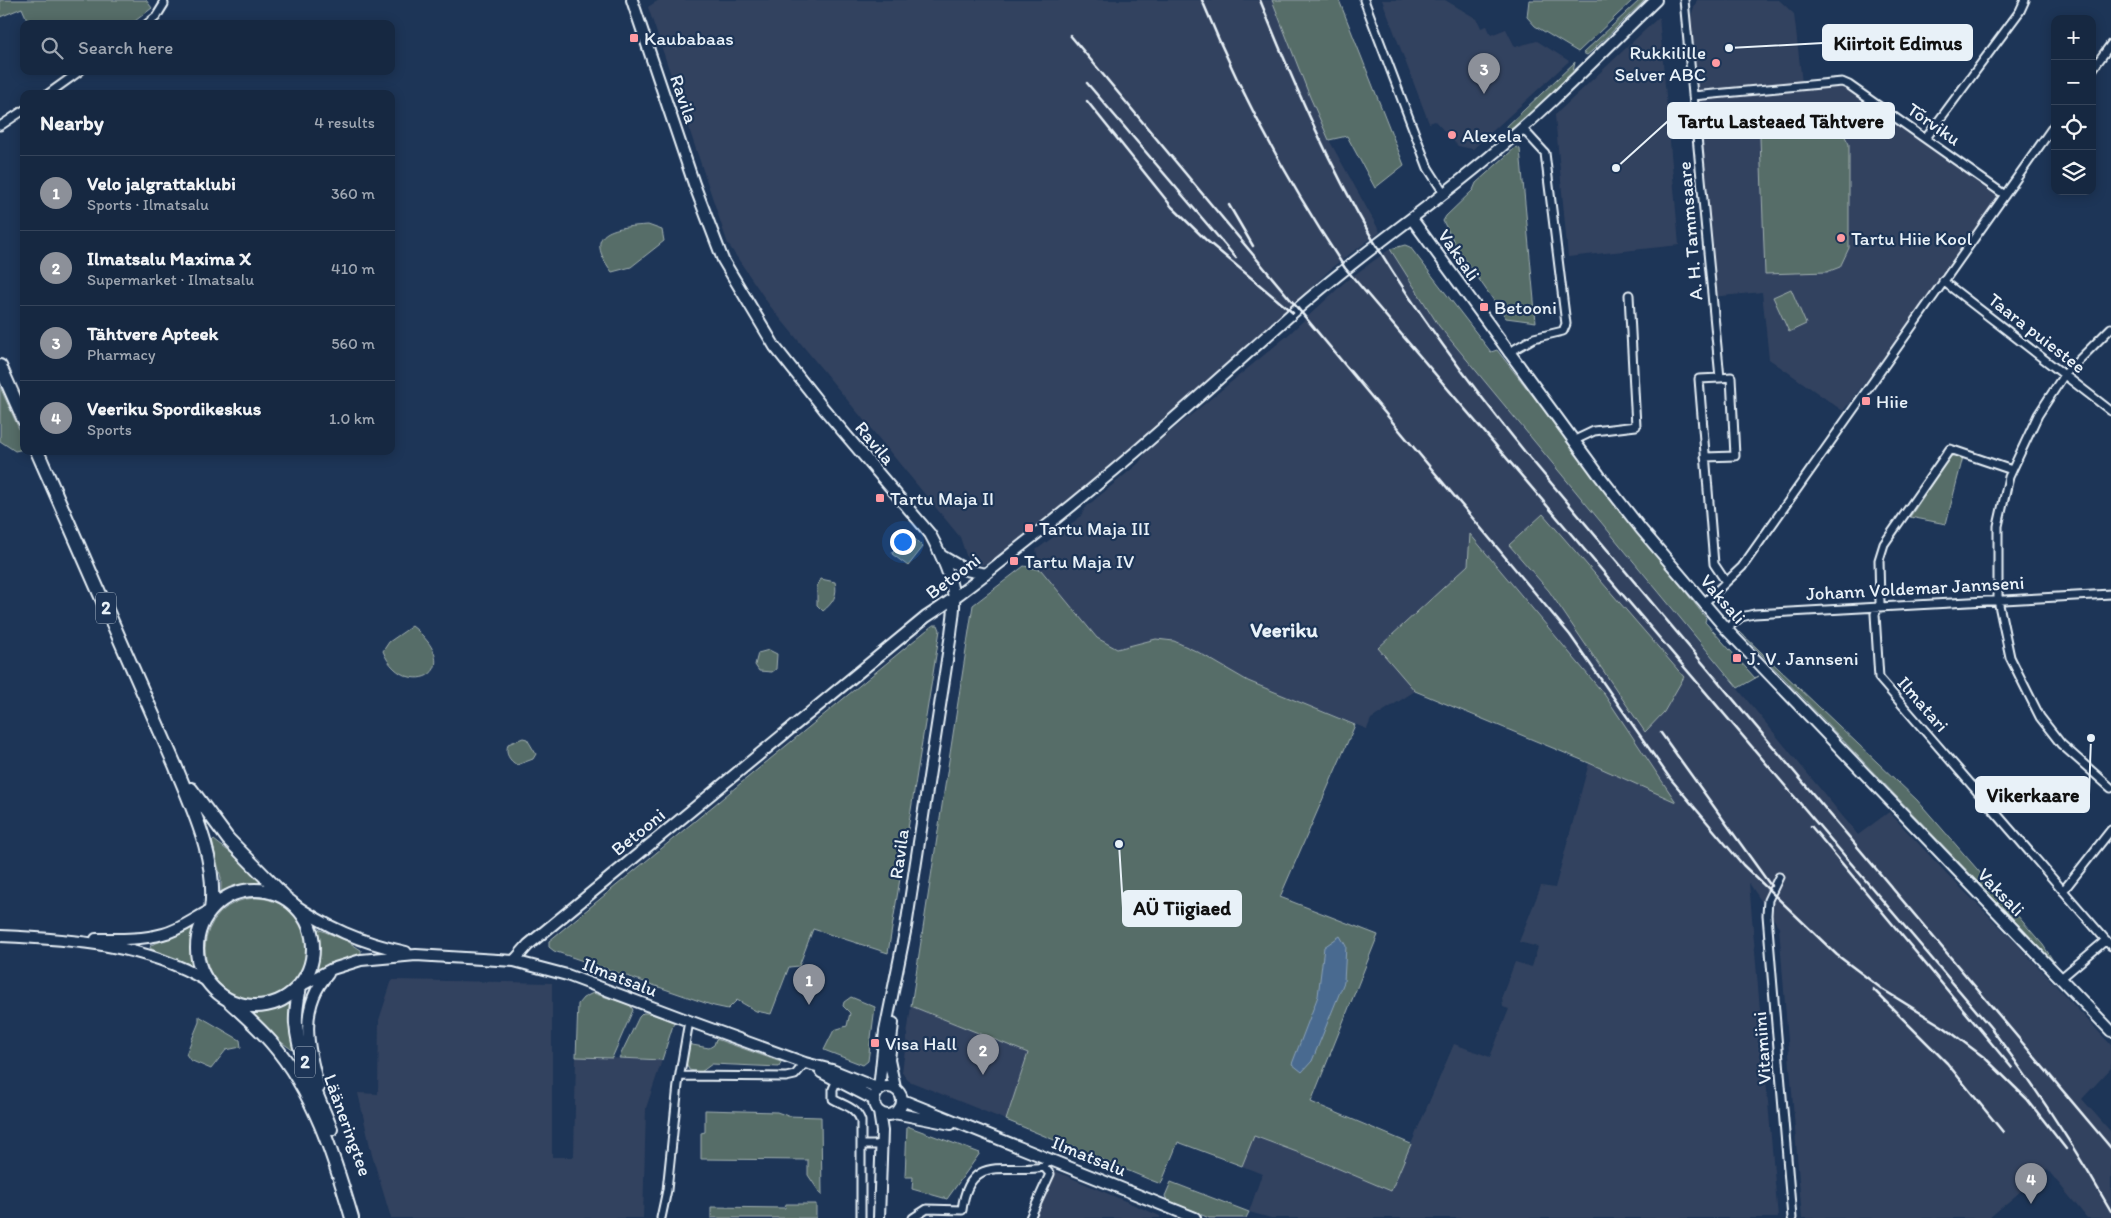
<!DOCTYPE html>
<meta charset="utf-8">
<style>
body{margin:0;font-family:Itim,sans-serif;background:#23344c;color:#f1f3f6}
.controls{position:absolute;right:15px;top:15px;display:grid;overflow:hidden;border-radius:10px;box-shadow:0 2px 12px #0003}
.controls button{width:45px;height:45px;display:grid;place-items:center;padding:0;border:0;border-bottom:1px solid #35445a;background:#162841;color:#f1f3f6;font:25px sans-serif}
.you{position:absolute;left:902px;top:541px;width:18px;height:18px;margin:-12px;border:4px solid #fff;border-radius:50%;background:#1a73e8;box-shadow:0 0 0 8px #1a73e833}
.badge{display:grid;place-items:center;width:32px;height:32px;border-radius:50%;background:#8c9099;color:#fff;font-size:16px;font-weight:700}
.pin{position:absolute;translate:-50% -41px;filter:drop-shadow(0 1px 2px #0008)}
.pin::after{content:'';position:absolute;top:26px;width:18px;height:15px;background:inherit;clip-path:polygon(0 0,100% 0,50% 100%)}
.list{margin:0;padding:0;list-style:none}
h2{display:flex;justify-content:space-between;align-items:center;height:65px;margin:0;padding:0 20px;font-size:21px}
h2 small{font-size:16px;font-weight:400;color:#9ea6b1}
.list li{display:grid;grid-template-columns:32px 1fr auto;gap:15px;align-items:center;box-sizing:border-box;height:75px;padding:0 20px;border-top:1px solid #35445a}
.list b{display:block;font-size:19px;white-space:nowrap}
.list p{margin:0;font-size:16px;white-space:nowrap;color:#9ea6b1}
.list em{font-size:16px;font-style:normal;color:#9ea6b1}
.icon{flex:none;width:28px;height:28px;fill:none;stroke:currentColor;stroke-width:2;stroke-linecap:round;stroke-linejoin:round}
.map{position:relative;flex:none;width:2111px;height:1218px;overflow:hidden}
.search{position:absolute;background:#162841;box-shadow:0 2px 12px #0003;left:20px;top:20px;width:375px;height:55px;display:flex;align-items:center;gap:12px;box-sizing:border-box;padding:0 18px;border-radius:10px;color:#9ea6b1;font-size:19px}
.panel{position:absolute;background:#162841;box-shadow:0 2px 12px #0003;left:20px;top:90px;width:375px;height:365px;border-radius:10px}
.map>svg:first-child{display:block}
</style>
<div class="map">
<svg width="2111" height="1218" viewBox="0 0 2111 1218">
<rect width="100%" height="100%" fill="#1d3557"/>
<filter id="ink" filterUnits="userSpaceOnUse"><feTurbulence type="fractalNoise" baseFrequency=".02" numOctaves="2"/><feDisplacementMap in="SourceGraphic" scale="10" xChannelSelector="R" yChannelSelector="G"/><feConvolveMatrix kernelMatrix="1 2 1 2 8 2 1 2 1" color-interpolation-filters="sRGB"/></filter>
<g filter="url(#ink)">
<!-- built -->
<path fill="#33425f" fill-rule="evenodd" d="M659,0h613l38,97 19,43 51,92 -45,33 -127,120 -114,97 -106,81 -14,4 -5,-3 -9,-27 -190,-231 -42,-62 -80,-237z
M1382,0h63l32,19 4,9 6,-2 4,9 15,-6 9,18 22,-6 32,20 -96,88 -15,-3 -23,-25 -6,2z
M1697,0h82l15,14 8,69 -105,9 -7,-74z
M1659,17l20,228 -111,12 -13,-142z
M1842,82l163,113 -62,86 -100,130 -74,-52 -7,-67 -50,5 -19,-201z
M1390,249l49,77 419,509 31,-23 58,62 67,67 97,104v23l-29,31 29,33v86h-24l-40,-49 -58,49h-187l-23,-291 -30,-44 29,335h-507l-22,-6 13,-38 -20,-8 11,-30 65,24 73,31 63,-147 36,13 19,-48 -6,-2 -1,-11 13,-34 17,5 6,-20 -19,-5 22,-56 14,2 34,-125 86,38 -71,-107 -133,-159 -3,30 -90,83 37,43 -44,28 -4,10 -119,-48 -50,-29 -24,-11 -18,-2 -39,10 -20,-11 -56,-68 -5,-20 44,-33 6,-10 53,-44 7,-11 141,-116 59,-55zM1542,515l103,216 -96,-140 -40,-46z
M392,980l160,3v174h22l2,-100 86,3 -16,48 -3,110h-252l-19,-63 -14,-62 20,1 1,-74z
M911,1006l117,47 -22,67 -97,-39 -4,-4 -3,-5z
M1055,1171l105,45v2h-126z"/>
<!-- green -->
<path fill="#576d68" stroke="#a0afb0" d="M0,0h146l6,8 -21,16h-102l-7,-16 -22,9z
M1272,0h67l65,165 -29,23 -28,-52 -18,4 -19,-43z
M1529,0h104l-55,52 -43,-26 -8,-9z
M1640,0h5l-53,51 -5,4 -4,-2z
M1575,62l-2,10 -58,55 -7,3 -1,-4z
M1806,109l16,4 14,7 13,24v104l-9,19 -13,5 -62,2 -6,-163z
M1516,147l4,2 16,173 -30,-4 -49,-70 -14,-27 3,-5 27,-26 3,-7z
M648,225l14,5 2,11 -33,26 -19,5c-30,-40 0,-45 36,-47z
M1405,245l5,2 81,105 6,-2 209,268 -1,4 50,56 4,-2 -21,12 -299,-362 -49,-77z
M1791,289l15,35 -17,8 -16,-35z
M0,387l24,53v9l-9,2 -15,-10z
M1950,456l13,1 -17,67 -36,-7z
M1543,514l141,163 -20,35 -19,20 -96,-141 -40,-46z
M906,530l17,17 -15,19 -16,-12z
M1470,534l134,160 72,108 -87,-39 -174,-72 -37,-43 90,-83z
M1024,566l17,4 56,68 20,11 39,-10 18,2 24,11 50,29 107,44 -75,172 98,38 -67,167 100,42 -20,47 -73,-31 -64,-24 -12,30 -64,-24 -17,42 -8,-3 -147,-61 22,-67 -117,-47 62,-401z
M821,579l14,3c3,13 -2,21 -12,29l-6,-6v-19z
M933,625h5l2,5 -52,323 -75,-24 -14,37 -10,1 -18,47 -15,-3 -19,-11 -9,9 -14,-3 -160,-55 -5,-4v-6z
M412,626c7,5 11,10 16,16 28,38 -28,53 -45,9l6,-9z
M1740,632l177,168 126,145 11,17z
M769,650l8,4 -1,15 -4,3 -13,-1 -4,-6 3,-12z
M523,738l4,1 9,15 -3,5 -16,6c-8,-5 -12,-11 -9,-21z
M214,840l26,20 25,26 -25,2 -19,8v-18l-9,-36z
M205 949a51 51 0 1 1 102 0a51 51 0 1 1-102 0Z
M197,924l-4,15 2,27 -33,-12 -12,-6 1,-3 27,-10z
M318,929l29,12 14,9v4l-45,17 3,-18z
M593,993l37,12 3,5 -21,48 -36,-1 2,-53 5,-6z
M851,997l24,10 -7,54 -5,4 -39,-15 10,-20 13,-4 3,-13 -7,-7 1,-4z
M290,1001l4,50 -20,-14 -26,-26 25,-2z
M643,1013h6l25,9 -12,38 -43,-2 20,-41z
M199,1016l41,24 1,7 -15,3 -15,19 -21,-9 -4,-6 13,-32z
M716,1039l65,23 -2,5 -67,-3 -11,8 -12,-2 -3,-8 1,-18 22,4 5,-3z
M705,1110l72,2 11,4 33,1 1,79 -14,-21v-15l-107,-1v-26l4,-1z
M907,1126l73,27 -33,46 -35,-10 1,-12h-8z
M1171,1182l78,30 -3,6h-37l-42,-18 -2,-4z
M786,1204h30v14h-105v-11l74,1z"/>
<!-- water -->
<path fill="#4a6b90" stroke="#89a1ba" d="M1340,936l6,10 -2,36 -32,79 -10,11 -10,-8 26,-68 6,-49z"/>
<g fill="none" stroke-linecap="round" stroke-linejoin="round">
<defs>
<path id="street" d="M1364,0l64,168 16,25
M1684,0l36,378 -21,1 15,185 12,18
M147,24l9,-7 8,-13 -1,-4
M2092,70l19,-26
M48,94l32,-23
M1693,96l149,-14 7,3 156,110
M0,126l24,-16
M1926,138l94,-127 5,-11
M1943,281l168,130
M2111,328l-47,47 -26,40 -29,62 -11,49v74l12,57 30,60 21,27 50,44
M1508,353l26,-15 29,-7 3,-7 -21,-171 -23,-25
M1573,441l21,-10 42,-5 -7,-131
M1705,457l30,-1 -4,-79 -11,1
M2012,470l-62,-21 -66,95 -5,16 1,43 -5,11 4,64 232,268
M1704,603l38,-36 313,-443
M1726,629l15,-12 13,-3 357,-20
M1779,877l-11,23 -1,15 25,303
M2063,891l48,-61
M2060,979l46,-39
M681,1076l105,1 9,-2 10,-12
M837,1080l-4,9v10c12,7 23,8 28,22v97
M861,1145h21
M661,1218l6,-28 11,-105 11,-64
M913,1218l14,-9 35,1c7,-58 44,-36 82,-43l4,-8
M1030,1218l20,-44 -6,-7"/>
<path id="secondary" d="M632,0l62,184 29,76 52,87 49,62 106,125c11,20 21,41 24,64 1,12 -2,25 -3,36l-45,293 -21,104 -6,58
M1412,219l187,256 42,54 85,100 385,402
M942,556l24,14 20,4
M289,901c39,27 70,41 117,51
M0,936c71,3 145,8 207,45
M96,939c22,0 45,1 67,-5 17,-4 32,-16 48,-24
M514,961l14,-16 398,-328c35,-22 67,-49 100,-75 94,-73 181,-153 270,-232 61,-54 129,-99 192,-152 59,-49 113,-105 168,-158
M300,986l32,-17 29,-9 55,-5 98,6 53,14 122,46 116,42 27,7 47,19
M893,1023l-4,37 6,28
M821,1072l52,27
M874 1101a14 14 0 1 1 28 0a14 14 0 1 1-28 0Z
M319,1088c-11,-39 -21,-81 9,-114
M902,1100l293,118
M879,1112l3,19 -3,87
M894,1113l57,11"/>
<path id="highway" d="M0,366l24,54
M37,451l138,314c18,45 43,95 36,145
M191,789l37,50 56,57
M197 948a58 58 0 1 1 116 0a58 58 0 1 1-116 0Z
M300,986c-2,12 -5,25 -4,38 3,36 22,72 35,105
M230,1002c14,13 29,26 41,40 43,49 63,115 81,176"/>
</defs>
<!-- street casing -->
<use href="#street" stroke="#e8f1f8" stroke-width="11"/>
<!-- secondary casing -->
<use href="#secondary" stroke="#e8f1f8" stroke-width="14"/>
<!-- highway casing -->
<use href="#highway" stroke="#e8f1f8" stroke-width="16"/>
<!-- street -->
<use href="#street" stroke="#1d3557" stroke-width="7"/>
<!-- secondary -->
<use href="#secondary" stroke="#1d3557" stroke-width="10"/>
<!-- highway -->
<use href="#highway" stroke="#1d3557" stroke-width="12"/>
<!-- rail -->
<path stroke="#e8f1f8" stroke-width="2.5" d="M1202,0c38,93 87,184 143,268l646,760c44,58 84,120 120,183
M1260,0c33,82 68,163 113,240 45,75 97,144 152,212l586,696
M1070,35l500,600 99,142 74,88 94,90 45,34 63,39 40,30 42,41 39,50
M1087,83l149,175
M1087,101l85,106 34,33 87,73
M1229,205l24,41
M1661,733l110,153
M1811,826l201,242
M1873,989l74,74 56,69"/>
</g>
</g>
<!-- markers -->
<g fill="#ff9aa2" stroke="#1d3557" stroke-width="2">
<rect x="629" y="33" width="10" height="10" rx="2.5"/>
<circle cx="1716" cy="63" r="5"/>
<circle cx="1452" cy="135" r="5"/>
<circle cx="1841" cy="238" r="5"/>
<rect x="1479" y="302" width="10" height="10" rx="2.5"/>
<rect x="1861" y="396" width="10" height="10" rx="2.5"/>
<rect x="875" y="493" width="10" height="10" rx="2.5"/>
<rect x="1024" y="523" width="10" height="10" rx="2.5"/>
<rect x="1009" y="556" width="10" height="10" rx="2.5"/>
<rect x="1732" y="653" width="10" height="10" rx="2.5"/>
<rect x="870" y="1038" width="10" height="10" rx="2.5"/>
</g>
<g text-anchor="middle" dominant-baseline="central" stroke-width="4.5" stroke-linejoin="round" paint-order="stroke">
<!-- shield labels -->
<g fill="#1d3557" stroke="#abb9c8" stroke-width="1">
<rect x="96" y="592.5" width="20" height="31" rx="4"/>
<rect x="295" y="1046.5" width="20" height="31" rx="4"/>
</g>
<g font-size="18" font-weight="bold" fill="#e8f1f8">
<text x="106" y="608">2</text>
<text x="305" y="1062">2</text>
</g>
<!-- poi labels -->
<g font-size="19" fill="#e8f1f8" stroke="#1d3557" text-anchor="start">
<text x="644" y="38">Kaubabaas</text>
<text x="1706" y="52" text-anchor="end">Rukkilille<tspan x="1706" dy="22">Selver ABC</tspan></text>
<text x="1462" y="135">Alexela</text>
<text x="1851" y="238">Tartu Hiie Kool</text>
<text x="1494" y="307">Betooni</text>
<text x="1876" y="401">Hiie</text>
<text x="890" y="498">Tartu Maja II</text>
<text x="1039" y="528">Tartu Maja III</text>
<text x="1024" y="561">Tartu Maja IV</text>
<text x="1747" y="658">J. V. Jannseni</text>
<text x="885" y="1043">Visa Hall</text>
</g>
<!-- street labels -->
<g font-size="19" fill="#e8f1f8" stroke="#1d3557">
<text transform="translate(684 99) rotate(71)">Ravila</text>
<text transform="translate(1934 124) rotate(35)">Tõrviku</text>
<text transform="translate(1690 231) rotate(-95)">A. H. Tammsaare</text>
<text transform="translate(1459 255) rotate(55)">Vaksali</text>
<text transform="translate(2037 333) rotate(38)">Taara puiestee</text>
<text transform="translate(875 443) rotate(50)">Ravila</text>
<text transform="translate(953 576) rotate(-37)">Betooni</text>
<text transform="translate(1915 588) rotate(-3)">Johann Voldemar Jannseni</text>
<text transform="translate(1723 599) rotate(49)">Vaksali</text>
<text transform="translate(1923 704) rotate(49)">Ilmatari</text>
<text transform="translate(638 832) rotate(-39)">Betooni</text>
<text transform="translate(899 854) rotate(-82)">Ravila</text>
<text transform="translate(2001 892) rotate(46)">Vaksali</text>
<text transform="translate(620 977) rotate(21)">Ilmatsalu</text>
<text transform="translate(1762 1048) rotate(-94)">Vitamiini</text>
<text transform="translate(348 1125) rotate(70)">Lääneringtee</text>
<text transform="translate(1089 1156) rotate(22)">Ilmatsalu</text>
</g>
<!-- quarter labels -->
<g font-size="21" font-weight="bold" fill="#e8f1f8" stroke="#1d3557">
<text x="1284" y="629">Veeriku</text>
</g>
</g>
<!-- callouts -->
<path fill="none" stroke="#e8f1f8" stroke-width="2" d="M1729 48L1823 43M1616 168L1668 121M2091 738L2089 795M1119 844L1123 908"/>
<g fill="#e8f1f8" stroke="#1d3557" stroke-width="2">
<circle cx="1729" cy="48" r="5"/>
<circle cx="1616" cy="168" r="5"/>
<circle cx="2091" cy="738" r="5"/>
<circle cx="1119" cy="844" r="5"/>
</g>
<g fill="#e8f1f8" stroke="#e8f1f8" stroke-width="2">
<rect x="1823" y="25" width="149" height="35" rx="5"/>
<rect x="1668" y="103" width="226" height="35" rx="5"/>
<rect x="1976" y="777" width="113" height="35" rx="5"/>
<rect x="1123" y="891" width="118" height="35" rx="5"/>
</g>
<g font-size="20" text-anchor="middle" font-weight="bold" fill="#111">
<text x="1898" y="50">Kiirtoit Edimus</text>
<text x="1781" y="128">Tartu Lasteaed Tähtvere</text>
<text x="2033" y="802">Vikerkaare</text>
<text x="1182" y="915">AÜ Tiigiaed</text>
</g>
</svg>
<div class="controls">
<button>+</button>
<button>−</button>
<button><svg class="icon" aria-label="locate" viewBox="0 0 24 24"><circle cx="12" cy="12" r="6"/><path d="M12 2v4M12 18v4M2 12h4M18 12h4"/></svg></button>
<button><svg class="icon" aria-label="layers" viewBox="0 0 24 24"><path d="M12 4l9 5-9 5-9-5zM3 14l9 5 9-5"/></svg></button>
</div>
<div class="you"></div>
<div class="pin badge" style="left:809px;top:1005px">1</div>
<div class="pin badge" style="left:983px;top:1075px">2</div>
<div class="pin badge" style="left:1484px;top:94px">3</div>
<div class="pin badge" style="left:2031px;top:1204px">4</div>
<div class="search"><svg class="icon" aria-label="search" viewBox="0 0 24 24"><circle cx="10" cy="10" r="6"/><path d="M15 15l6 6"/></svg>Search here</div>
<section class="panel">
<h2>Nearby<small>4 results</small></h2>
<ul class="list">
<li><span class="badge">1</span><div><b>Velo jalgrattaklubi</b><p>Sports · Ilmatsalu</p></div><em>360 m</em></li>
<li><span class="badge">2</span><div><b>Ilmatsalu Maxima X</b><p>Supermarket · Ilmatsalu</p></div><em>410 m</em></li>
<li><span class="badge">3</span><div><b>Tähtvere Apteek</b><p>Pharmacy</p></div><em>560 m</em></li>
<li><span class="badge">4</span><div><b>Veeriku Spordikeskus</b><p>Sports</p></div><em>1.0 km</em></li>
</ul>
</section>
</div>
